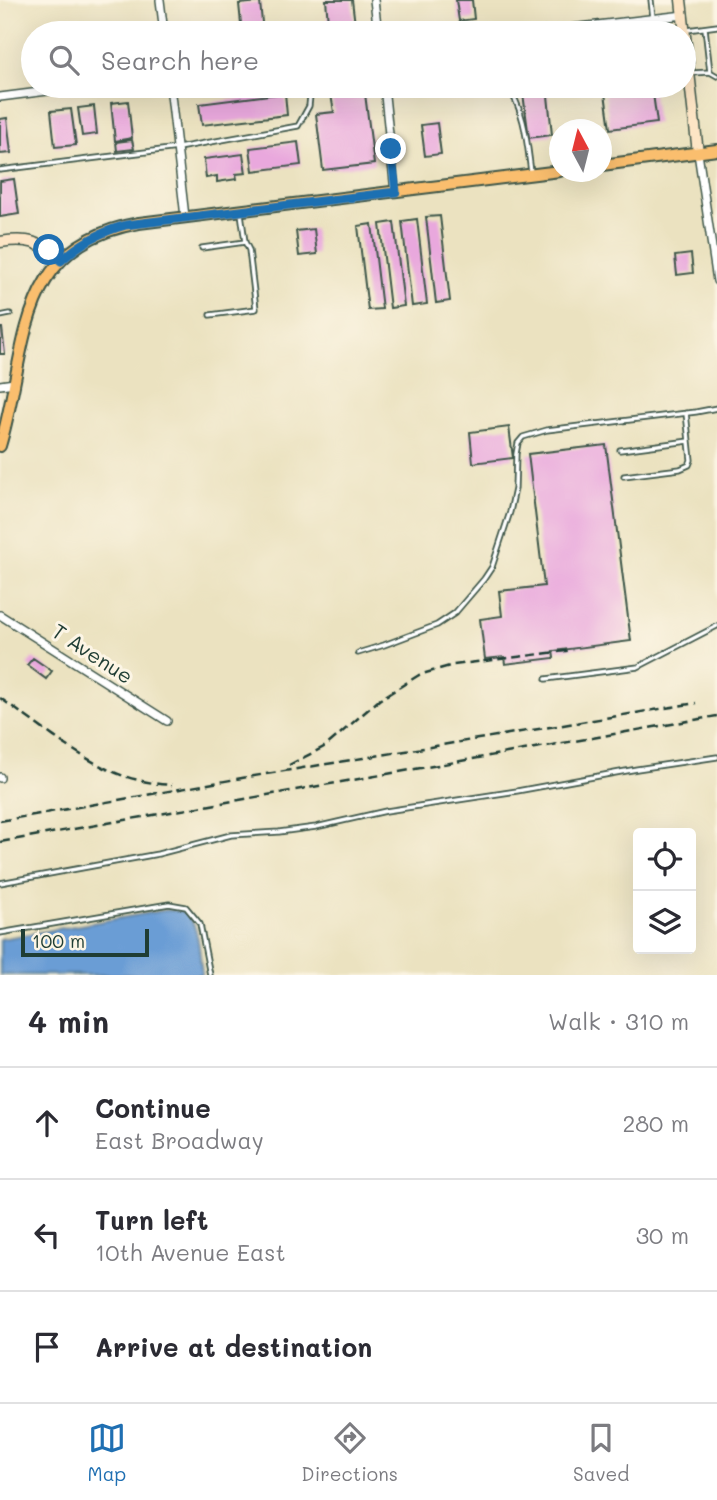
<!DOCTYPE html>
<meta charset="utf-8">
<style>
body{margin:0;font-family:Mali,sans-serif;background:#f7f7f7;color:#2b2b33}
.controls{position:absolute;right:21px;bottom:21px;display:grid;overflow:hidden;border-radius:7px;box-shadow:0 7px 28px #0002}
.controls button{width:63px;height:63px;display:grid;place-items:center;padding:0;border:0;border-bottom:2px solid #e1e1e2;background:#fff;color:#2b2b33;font:35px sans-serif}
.compass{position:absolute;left:549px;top:119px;width:63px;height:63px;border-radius:50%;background:#fff;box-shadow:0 7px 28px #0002;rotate:353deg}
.scale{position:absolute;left:21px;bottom:18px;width:128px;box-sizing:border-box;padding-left:7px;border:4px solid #1f3d34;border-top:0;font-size:19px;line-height:24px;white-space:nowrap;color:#1f3d34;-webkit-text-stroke:5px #fcf5e5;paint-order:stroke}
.stop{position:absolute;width:21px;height:21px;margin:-16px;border:5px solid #1f6fb2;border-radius:50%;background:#fff}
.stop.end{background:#1f6fb2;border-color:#fff;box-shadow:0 2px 7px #0008}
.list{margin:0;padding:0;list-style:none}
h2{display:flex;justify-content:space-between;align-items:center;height:91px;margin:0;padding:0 28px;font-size:30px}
h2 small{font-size:23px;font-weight:400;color:#7c7c81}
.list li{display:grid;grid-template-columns:46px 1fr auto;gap:21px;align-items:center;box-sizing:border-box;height:112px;padding:0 28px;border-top:2px solid #e1e1e2}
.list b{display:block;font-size:26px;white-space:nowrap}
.list p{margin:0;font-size:23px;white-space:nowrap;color:#7c7c81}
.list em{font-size:23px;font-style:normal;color:#7c7c81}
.icon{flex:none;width:38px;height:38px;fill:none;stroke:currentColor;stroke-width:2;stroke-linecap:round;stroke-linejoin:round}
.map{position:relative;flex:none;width:717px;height:975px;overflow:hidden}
.search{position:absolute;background:#fff;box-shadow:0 7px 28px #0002;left:21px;right:21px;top:21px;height:77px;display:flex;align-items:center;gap:18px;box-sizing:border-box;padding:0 24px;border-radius:38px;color:#7c7c81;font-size:26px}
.sheet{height:427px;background:#fff}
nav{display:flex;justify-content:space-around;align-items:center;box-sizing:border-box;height:98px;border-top:2px solid #e1e1e2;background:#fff;font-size:19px;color:#7c7c81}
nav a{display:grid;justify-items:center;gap:4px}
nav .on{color:#1f6fb2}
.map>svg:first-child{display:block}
</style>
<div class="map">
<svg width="717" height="975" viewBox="0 0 717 975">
<rect width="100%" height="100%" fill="#fcf5e5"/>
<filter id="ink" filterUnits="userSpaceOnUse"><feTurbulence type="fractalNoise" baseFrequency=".0143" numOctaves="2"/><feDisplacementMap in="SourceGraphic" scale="14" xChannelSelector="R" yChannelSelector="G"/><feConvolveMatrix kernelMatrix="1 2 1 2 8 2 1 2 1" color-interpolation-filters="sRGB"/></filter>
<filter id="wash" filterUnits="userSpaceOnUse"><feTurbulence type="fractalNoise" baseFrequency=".00686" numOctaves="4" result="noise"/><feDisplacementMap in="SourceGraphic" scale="28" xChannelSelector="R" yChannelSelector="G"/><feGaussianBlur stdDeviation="1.57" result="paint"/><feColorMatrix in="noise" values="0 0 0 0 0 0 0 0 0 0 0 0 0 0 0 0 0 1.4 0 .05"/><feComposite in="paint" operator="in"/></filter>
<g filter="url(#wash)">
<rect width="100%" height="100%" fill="#ebe2c0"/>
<!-- water -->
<path fill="#6a9dd5" stroke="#446d84" stroke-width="2" d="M166,910c5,0 13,0 17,2 17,8 17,47 19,63h-202v-36z"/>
<g id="blocks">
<!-- building -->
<path fill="#e9a8dd" d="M326,0h26l4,33h-27z
M456,0h16l2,19 -15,2z
M260,2l3,31h-21l-3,-29z
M352,86h12l10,78 -51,6 -7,-56 18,-2 -4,-23z
M522,86h25l5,49 -23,3z
M604,86h48l5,37 -47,6z
M285,93l2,22 -85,10 -3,-21z
M128,101l4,37 -17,3 -4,-38z
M94,106l3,28 -15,2 -4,-28z
M71,109l5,36 -21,2 -4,-36z
M7,118l4,35 -11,1v-35z
M437,123l4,31 -16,2 -4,-31z
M132,140l2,9 -17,2 -1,-9z
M298,142l3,23 -48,6 -3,-23z
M243,154l3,19 -10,1 1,5 -20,3v-6l-11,2 -2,-19z
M14,179l5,35 -19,3v-36z
M440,216l10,85 -14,2 -10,-86z
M417,219l10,85 -15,2 -10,-85z
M394,222l10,84 -14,2 -10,-84z
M372,224l10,85 -14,1 -10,-84z
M314,229l3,25 -18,2 -3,-25z
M691,254l2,19 -16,2 -2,-19z
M0,328h2l3,26h-5z
M509,427l4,31 -40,5 -3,-31z
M606,445l25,196 -78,10 1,7 -49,6 -1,-7 -19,2 -5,-40 22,-3 -3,-25 45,-5 -16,-132z
M33,658l19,13 -6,8 -19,-14z"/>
</g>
</g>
<g filter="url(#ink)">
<use href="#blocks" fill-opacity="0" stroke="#3e5649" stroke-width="2"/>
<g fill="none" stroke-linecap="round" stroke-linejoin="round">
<defs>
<path id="lane" d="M651,0l2,18
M705,28l5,44
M687,30l30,-4
M692,73l18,-1 7,4
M507,86c18,24 20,57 24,86
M0,170l178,-22 120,-22 11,-20 2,-20
M202,248l43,-6
M210,315l46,-6 -7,-59 -4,-8 -4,-29
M0,316l10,-2
M620,450l69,-9
M624,476l56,-7 9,-4 2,-5 -5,-47
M358,653l26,-8 53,-20 18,-12 29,-34 8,-12 18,-55 5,-23 1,-35 2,-11 5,-6 24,-7 149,-18 21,-4
M546,679l92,-12 79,-41
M0,883l158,-29 73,-19 48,-3 37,-5 70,-16 131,-20 120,-22 80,-12
M0,933l169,-29 17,3 14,17 10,51"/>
<path id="street" d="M160,0l4,33
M374,0l4,33
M527,33l157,-18
M170,86l15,131
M384,86l11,106
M0,97l87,-11
M698,153l19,128
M0,385l14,-2
M0,615l167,106
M0,777v1"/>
<path id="secondary" d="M681,0l17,153
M0,242c29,-4 39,-1 61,19"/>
<path id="primary" d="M602,165l115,-15
M0,446c29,-96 13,-201 139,-223l421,-52"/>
</defs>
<!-- lane casing -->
<use href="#lane" stroke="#3e5649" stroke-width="7"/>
<!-- street casing -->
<use href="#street" stroke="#3e5649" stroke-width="10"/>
<!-- secondary casing -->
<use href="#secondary" stroke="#3e5649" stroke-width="13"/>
<!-- primary casing -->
<use href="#primary" stroke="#3e5649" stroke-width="14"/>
<!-- lane -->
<use href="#lane" stroke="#fff" stroke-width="3.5"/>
<!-- street -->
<use href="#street" stroke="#fff" stroke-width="7"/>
<!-- secondary -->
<use href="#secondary" stroke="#fde5c5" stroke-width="10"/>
<!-- primary -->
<use href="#primary" stroke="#fabe6e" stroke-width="10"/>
<!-- rail -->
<path stroke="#1f3d34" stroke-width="2.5" stroke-dasharray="10 5" stroke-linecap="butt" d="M0,698c38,26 81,63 124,78 15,5 32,8 48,9
M289,765l37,-19 53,-46 40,-25 34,-10 120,-15
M0,821l242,-43 454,-75
M0,842l717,-126"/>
</g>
</g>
<g fill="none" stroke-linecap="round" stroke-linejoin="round" filter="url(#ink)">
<!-- route -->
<path stroke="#1f6fb2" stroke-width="9" d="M49,250l12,11c19,-18 39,-29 65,-36l270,-33 -5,-43"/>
</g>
<g text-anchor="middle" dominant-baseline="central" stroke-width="6" stroke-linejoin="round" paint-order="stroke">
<!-- street labels -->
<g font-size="21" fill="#1f3d34" stroke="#fcf5e5">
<text transform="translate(93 653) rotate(33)">T Avenue</text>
</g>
</g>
</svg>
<div class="controls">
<button><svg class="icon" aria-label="locate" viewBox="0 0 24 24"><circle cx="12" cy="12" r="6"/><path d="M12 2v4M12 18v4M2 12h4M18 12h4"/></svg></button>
<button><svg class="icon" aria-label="layers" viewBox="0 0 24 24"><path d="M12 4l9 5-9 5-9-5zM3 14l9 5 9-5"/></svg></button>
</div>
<svg class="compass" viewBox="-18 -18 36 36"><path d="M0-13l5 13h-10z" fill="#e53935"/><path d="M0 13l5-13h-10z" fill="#7c7c81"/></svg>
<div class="scale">100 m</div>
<div class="stop" style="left:49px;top:250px"></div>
<div class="stop end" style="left:391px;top:149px"></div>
<div class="search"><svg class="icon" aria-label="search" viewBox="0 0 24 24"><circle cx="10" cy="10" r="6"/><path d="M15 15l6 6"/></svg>Search here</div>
</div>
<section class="sheet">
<h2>4 min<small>Walk · 310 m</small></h2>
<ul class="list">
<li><svg class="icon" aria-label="ahead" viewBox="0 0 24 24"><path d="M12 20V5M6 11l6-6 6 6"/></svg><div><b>Continue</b><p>East Broadway</p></div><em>280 m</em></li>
<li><svg class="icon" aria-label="left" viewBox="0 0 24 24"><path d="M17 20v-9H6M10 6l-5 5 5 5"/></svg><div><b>Turn left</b><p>10th Avenue East</p></div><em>30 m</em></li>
<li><svg class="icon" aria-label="arrive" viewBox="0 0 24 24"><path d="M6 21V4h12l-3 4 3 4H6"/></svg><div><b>Arrive at destination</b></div></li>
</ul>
</section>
<nav>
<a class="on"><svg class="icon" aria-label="map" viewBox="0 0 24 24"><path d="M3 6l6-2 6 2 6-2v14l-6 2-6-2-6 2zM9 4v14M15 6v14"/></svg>Map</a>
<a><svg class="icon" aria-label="directions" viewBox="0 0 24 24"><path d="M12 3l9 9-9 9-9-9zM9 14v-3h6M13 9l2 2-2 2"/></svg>Directions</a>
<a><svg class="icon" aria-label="saved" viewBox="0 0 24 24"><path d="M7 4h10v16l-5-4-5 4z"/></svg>Saved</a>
</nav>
